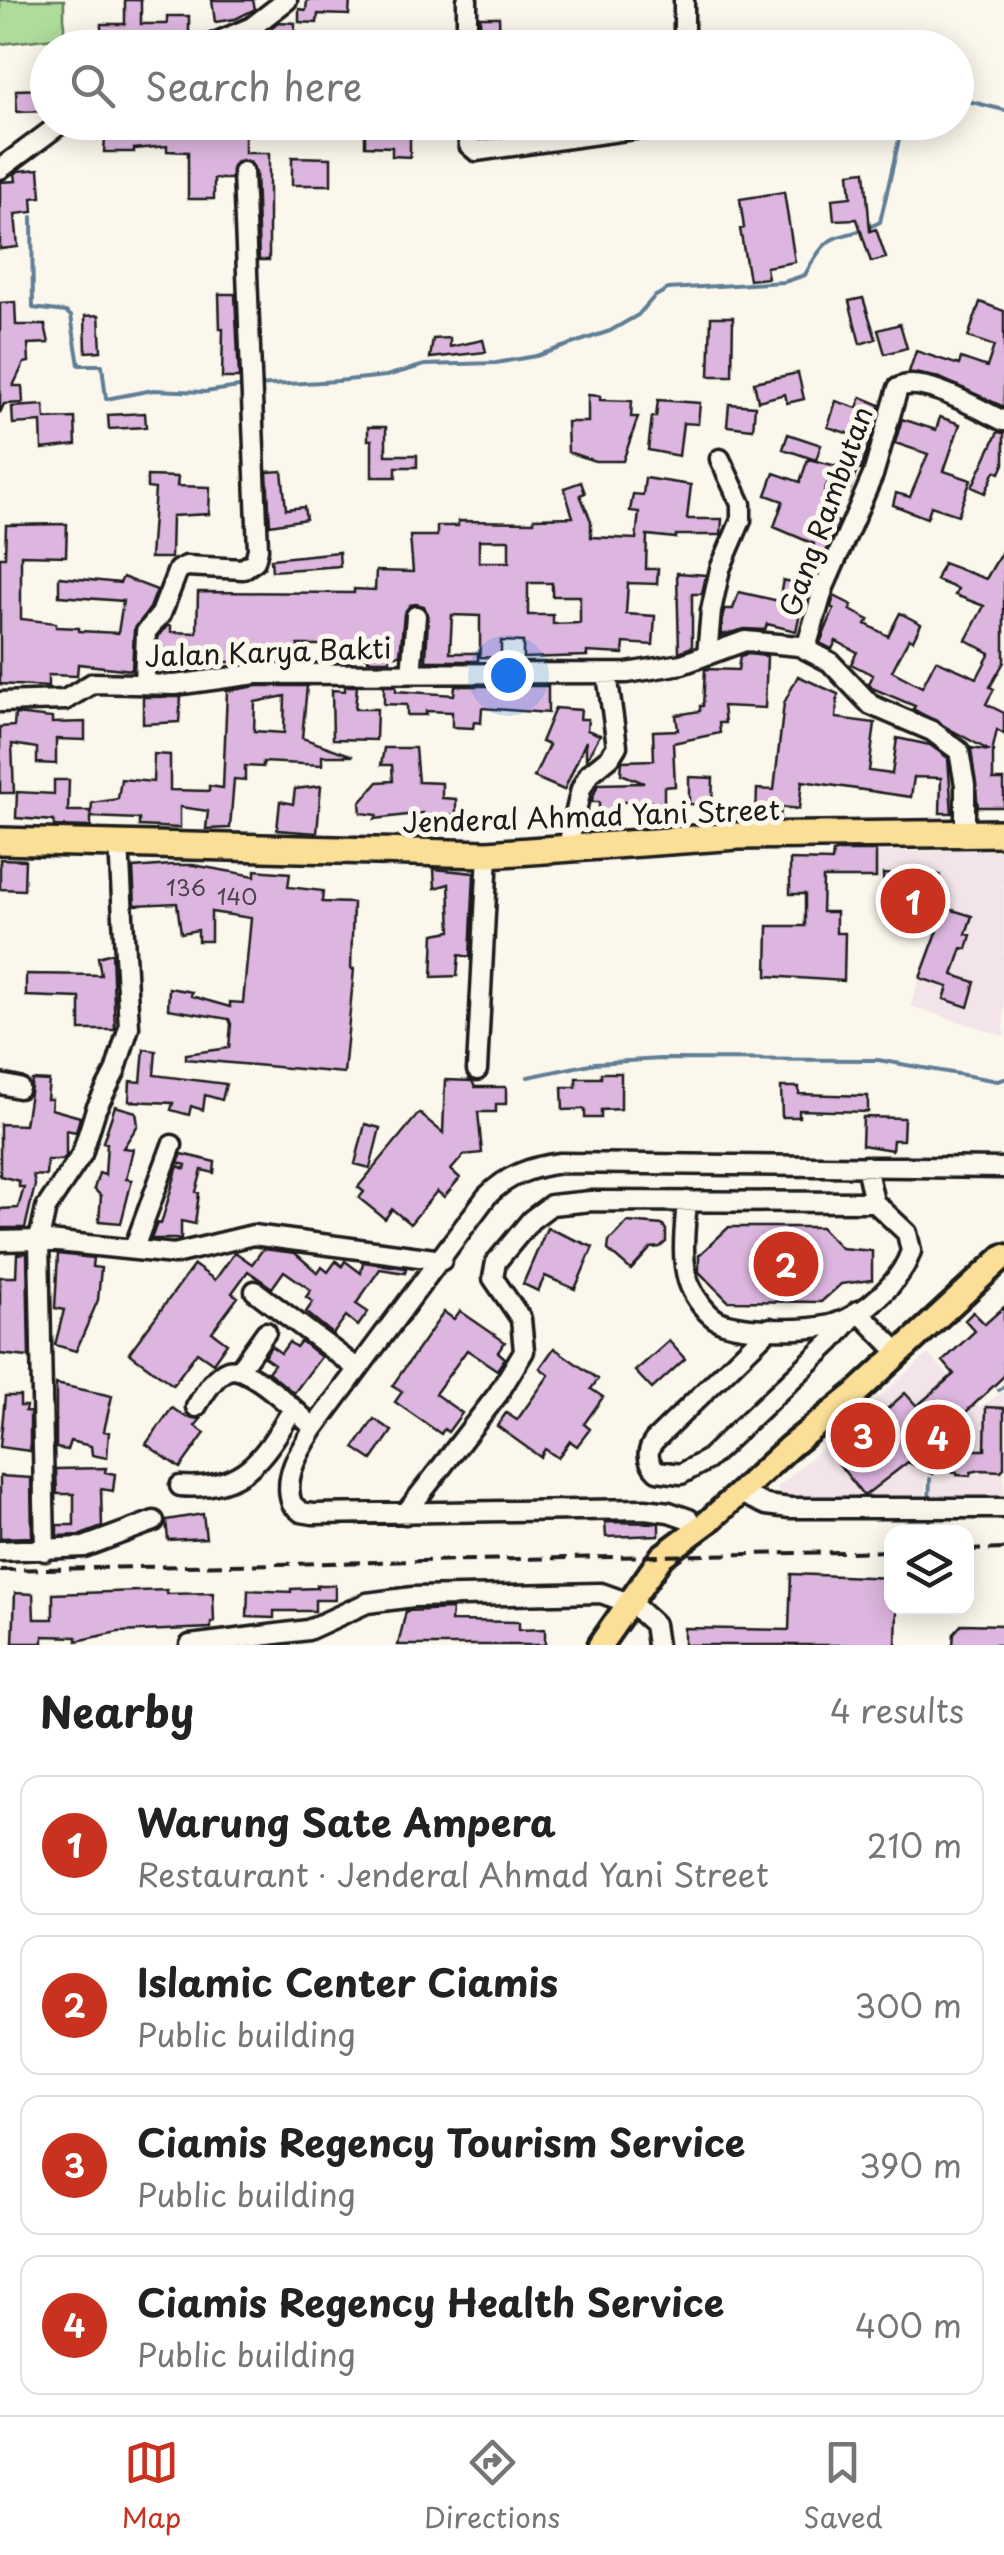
<!DOCTYPE html>
<meta charset="utf-8">
<style>
body{margin:0;font-family:"Playpen Sans",sans-serif;background:#f2f2f2;color:#222}
.controls{position:absolute;right:30px;bottom:30px;display:grid;overflow:hidden;border-radius:20px;box-shadow:0 5px 25px #0003}
.controls button{width:90px;height:90px;display:grid;place-items:center;padding:0;border:0;border-bottom:2px solid #e0e0e0;background:#fff;color:#222;font:50px sans-serif}
.you{position:absolute;left:508px;top:675px;width:35px;height:35px;margin:-25px;border:8px solid #fff;border-radius:50%;background:#1a73e8;box-shadow:0 0 0 15px #1a73e833}
.badge{display:grid;place-items:center;width:65px;height:65px;border-radius:50%;background:#c8321e;color:#fff;font-size:32px;font-weight:700}
.pin{position:absolute;translate:-50% -50%;border:5px solid #fff;box-shadow:0 2px 10px #0006}
.list{margin:0;padding:0;list-style:none}
h2{display:flex;justify-content:space-between;align-items:center;height:130px;margin:0;padding:0 40px;font-size:42px}
h2 small{font-size:32px;font-weight:400;color:#767676}
.list li{display:grid;grid-template-columns:65px 1fr auto;gap:30px;align-items:center;box-sizing:border-box;height:140px;margin:0 20px 20px;padding:0 20px;border:2px solid #e0e0e0;border-radius:20px}
.list b{display:block;font-size:38px;white-space:nowrap}
.list p{margin:0;font-size:32px;white-space:nowrap;color:#767676}
.list em{font-size:32px;font-style:normal;color:#767676}
.icon{flex:none;width:55px;height:55px;fill:none;stroke:currentColor;stroke-width:2;stroke-linecap:round;stroke-linejoin:round}
.map{position:relative;flex:none;width:1004px;height:1645px;overflow:hidden}
.search{position:absolute;background:#fff;box-shadow:0 5px 25px #0003;left:30px;right:30px;top:30px;height:110px;display:flex;align-items:center;gap:25px;box-sizing:border-box;padding:0 35px;border-radius:55px;color:#767676;font-size:38px}
.sheet{height:770px;background:#fff}
nav{display:flex;justify-content:space-around;align-items:center;box-sizing:border-box;height:140px;border-top:2px solid #e0e0e0;background:#fff;font-size:28px;color:#767676}
nav a{display:grid;justify-items:center;gap:5px}
nav .on{color:#c8321e}
.map>svg:first-child{display:block}
</style>
<div class="map">
<svg width="1004" height="1645" viewBox="0 0 1004 1645">
<rect width="100%" height="100%" fill="#fbf7ec"/>
<filter id="ink" filterUnits="userSpaceOnUse"><feTurbulence type="fractalNoise" baseFrequency=".01" numOctaves="2"/><feDisplacementMap in="SourceGraphic" scale="20" xChannelSelector="R" yChannelSelector="G"/><feConvolveMatrix kernelMatrix="1 2 1 2 8 2 1 2 1" color-interpolation-filters="sRGB"/></filter>
<g filter="url(#ink)">
<!-- built -->
<path fill="#f2e4e8" d="M1004,850v186l-93,-30 22,-72 -51,-19v-35l-5,-1v-27z
M928,1354l52,53 24,-16v109h-72v-21l-6,-5 -1,26 -135,1 -7,-5 -6,-8z"/>
<!-- green -->
<path fill="#aedc9b" stroke="#657c5c" stroke-width="2.5" d="M0,0h64v37l-64,7z"/>
<g fill="none" stroke-linecap="round" stroke-linejoin="round">
<!-- stream -->
<path stroke="#5f7e96" stroke-width="4" d="M956,98l48,12
M32,217l1,91 33,4 5,4 8,49h23l4,34 47,-9 52,2 41,-6
M255,386l82,-5 49,-5 39,-11 71,-2 40,-7 74,-25 28,-16 16,-18 14,-8 116,-7 21,-7c28,-53 32,-30 75,-53l23,-100
M528,1077l67,-14 66,-4 217,1 120,21 6,-2
M999,1390l5,-4
M929,1504l1,-25
M929,1513l1,19"/>
</g>
<!-- building -->
<path fill="#ddb6df" stroke="#1c1c1c" stroke-width="2.5" fill-rule="evenodd" d="M125,0h16v24h26v-8h22v27l-88,5v-24h24z
M212,0h41l2,9 -20,10 -20,3z
M307,0h43l-1,15 -31,-1 -1,9 -18,-1v-13l7,1z
M480,17h19l1,31h-19z
M278,22l17,1 -1,25h-23l1,-21z
M48,89v22l-31,1 -1,-22z
M106,122h139v31h24v107h-10l-3,-88 -6,-10h-14l-5,17h-17v20h-26v-47l-21,-1v-5l-33,3v3h-30z
M392,123h18v34l-18,-1v-9l-27,-1v-21l27,1z
M292,157l39,1v27h-39z
M39,169l2,28 -9,1 1,14 -18,2 3,33 -18,2v-67l16,-1 -1,-7 3,-3z
M865,171l5,60 6,-2 10,29 -15,4 -14,-43 -23,1 -2,-21 19,-2 -2,-24z
M784,192l11,70 -29,5 2,11 -19,2 -9,-51 4,-1 -4,-29z
M219,294h16l4,84h-17l1,-49h-3z
M863,298l13,41 -16,5 -11,-43z
M15,302l1,23h29l4,18 -21,1 1,18 -5,1 -11,23h9l1,17 -19,1 -4,9v-110z
M980,302l24,9v96l-64,-29 -31,-6 7,-21 43,14 2,-7 26,9 7,-21 -26,-9z
M99,315l2,36 -15,1 -1,-36z
M711,317h22l-1,59h-23z
M900,324l7,24 -22,6 -7,-24z
M450,338v9l33,-7 3,12 -56,6 3,-19z
M798,373l6,26 -17,4 -2,-9 -27,7 -4,-19z
M588,395l12,1v4l32,1 -1,16h7l-15,44h-28l-27,-9 -1,-30h21z
M861,397l19,8 -19,65 -4,-1 -8,23 -22,-8 -10,31 22,7 -14,32 -13,-5 2,-5 -40,-17 9,-26 -17,-6 8,-22 26,9 8,-23 37,9 11,-32 -28,-9 8,-26 21,7z
M658,400l42,3 -2,21 -15,-1 -4,33 -31,-6 4,-33h4z
M729,404l26,2 -2,23 -26,-3z
M44,405l1,14 30,-1 1,27 -34,4 -1,-27 -28,2 -1,-17z
M145,413l1,14 -37,2 -1,-14z
M940,417l20,7 -16,47 27,9 -13,35 -27,-9 -4,12 -34,-13 3,-12 14,4 18,-43 -33,-11 7,-24 34,11z
M368,427h18v28h31v12h-21v10h-24v-37h-4z
M998,432l6,1v31l-4,9 -5,-2 -10,22 -13,-6z
M788,434l33,11 -5,15 -33,-11z
M282,471l4,38 18,-2 2,12 -36,6 -3,-53z
M147,476l31,1 -1,9 33,1 -1,27 -37,2 -1,42h-21l5,-69 -8,-1z
M645,478l46,7 -4,34h35l-1,16h-45v3l-29,-3 -1,34h12l-1,15 -29,-1 -2,31 29,2 -2,29 -29,-2 -1,11 -36,-2v4l-64,2v-16l-22,-1v17l-21,-1v-41l-28,-1 -2,38h28v8h-52l2,-45 -4,-10 -8,-2 -6,1 -6,9 -4,41h-10v5h-22v-4l-43,1v-12h-27v7h-35v5h-15v5h-25v4l-23,3 -43,-1 1,-31 9,-11h4v6l26,1 1,-41 156,1v-4l21,1 1,-19 37,1 -3,-36h27v-10h21v-5l76,1v-4l39,-1 -9,-29 17,-6 4,11 -5,2 11,26v16l45,2 3,-27 -9,-1 3,-17 10,1zM479,540h30v22h-30zM528,583h24v13h28v27l-27,1v-9h-25z
M67,524l-1,32 -45,-1v64l35,4v4l23,1v3l39,2 5,-32 -64,-5v-19l61,6 3,-6 34,13 -7,18 -16,22 -2,40 -54,-6 -1,12 -29,-1v12l-48,-3v-127h5l1,-32z
M1004,548v114l-14,25 4,2 -8,15 18,9v21l-7,-4 -4,18v32h11v27h-26l-7,-59 19,3 -77,-42 2,-3 -43,-18 -3,-4 4,-9 -22,-11 6,-12 -21,-11 -4,8 -12,-6 14,-34 -3,-2 3,-11 18,9 -2,5 19,10 -3,4 22,12 12,-23 21,11 -8,16 -4,-2 -17,33 30,16 14,-27 41,18 13,-25 -24,-13 18,-34 -29,-11 3,-6 -22,-9 7,-17 43,16z
M339,552l1,14 -68,5 -1,-12z
M677,573l29,2 -4,19h-10v53l-13,5z
M783,580l23,6 -10,45 -29,-7 -2,6 -20,-1 -24,6 3,-26h9l6,-17 40,9z
M747,654l20,2 -2,52 -42,-2 2,17h-6l1,10 -47,10 2,43 -11,1v26h-13v-11h-36l1,14h-17v-14h-8l7,-18 46,-1 -23,-9 1,-13 32,-1 -1,-29 25,-1 -2,-15 24,-4v-5h3l2,-37 33,1 2,-14z
M798,676l40,18 -2,24 39,5 -6,48 23,3 5,-36 33,7 18,13 4,55h-12l1,-35 -27,-1 -3,20 -109,-16 -3,28 -18,-2 -1,10 -24,-2 1,-26 17,1 10,-87z
M257,686h50l-5,52 51,18h-31v9l-59,-3v5l-18,-1v14l-11,-1 -4,49 -24,1 2,-18 -28,-4v21l-41,-2v-7l-48,-2v10l-37,-1v-5l-38,-3 1,-26 37,2v-14h15l-1,31h23v5l1,-13 26,-4 3,-20 32,3 1,-28 16,1v35l39,1v-5l14,2 4,-97zM285,696l-1,37 -30,-2 1,-29z
M345,686h12l-2,23h22l-1,31 -43,-1 -1,-49 13,1z
M384,686h12v5l58,4 1,-9h93v27l-66,-5 -1,15 -7,-1 -1,6 -21,-1v-15l-26,-1v4h-19v-10l-23,-1z
M143,697h38l-2,25 -36,2z
M555,708l26,2 -1,9h8l-1,11 13,5 -14,25v-19l-22,49 -30,-13 15,-32 -8,-3z
M15,714l37,4v5l33,-1v18l-29,-1v25l-19,-1v-15l-25,-4 2,49h-14v-66l14,-1z
M384,748h31l3,34 24,1v15l14,1v16h-14l-3,10h-16v-12l-48,6 2,-4 -16,-2 -1,-10 18,-21 15,-1 -1,-16h-11z
M689,777l24,1 -1,27 -23,-1z
M321,786l-4,47 -40,-3 3,-29 13,3 2,-15z
M838,851h38v27h-53l-1,34h14v21h9l-1,48 -77,-5 1,-50h37v-32h-15v-34l42,1 1,-8z
M0,859l25,1 -1,30 -24,-1z
M171,865h22l62,11v-6l35,3 -2,14 35,4 -1,11 31,1 -2,66h3l-10,104 -158,-14v-5l43,-6 2,-24 -2,-5 -61,-10 1,-21 23,4 -1,4 39,11v-5l13,1 8,-85 -40,-6v29h-13v-11l-17,3 -4,-30 -42,2 -2,-37z
M434,869l40,4 -4,84 -11,-2 -2,21 -25,1 2,-43 17,-3 -2,-47 -14,4z
M906,872l34,3v38l-55,-1 -2,-38 23,1z
M946,908l26,8 -6,18 5,1 -4,14 -5,-1 -9,27 22,7 -7,25 -24,-8 4,-12 -28,-9z
M112,953l3,77h-35v-32l-54,-2v-22l75,1 -3,-18z
M144,1049l12,2 -2,24 72,9 -4,16 -17,-5 -2,15 -12,-4 -2,9 -18,-5 2,-7 -44,-2 1,-20 11,1z
M601,1073h20v36l-20,1v8h-16v-9l-22,1 -1,-23h14v-9h25z
M32,1080l17,1 -2,18h5l-1,10 29,8 -4,15 -10,-2v26l-3,4h-16l-1,16 -13,-1 2,10 -10,43h-25v-19l18,-1 6,-21h-5v-6l-19,-5v-52l25,1z
M445,1080l27,1 3,6h31v17h-10v8h-18l4,41 -18,2 -13,15 9,8 -16,19 -7,-6 -27,33 -18,-15 -7,10 -26,-21 5,-6 -6,-5 61,-74 24,20z
M781,1087h18v7l69,2v16l-69,-2v7h-17z
M115,1106l21,6 2,13 -15,23 10,1 -7,30 6,1 -11,43 -22,-2 2,-25 -7,-7 5,-16 6,2 2,-32 -4,-1z
M863,1117l41,1 -1,22h-10l-1,10 -30,-5z
M365,1124l15,4 -10,40 -15,-4z
M182,1154l33,8 -1,11 -12,-3 -6,22 3,1 -4,31 -14,-3v18h-30l6,-16 4,1 17,-58 7,3 1,-4 -8,-2z
M627,1222l36,3 3,5v12l-6,5 -9,1 -20,22 -23,-20 1,-9z
M729,1227h92l20,21 31,3v29l-31,4 -20,18 -93,-1 -29,-29v-17z
M547,1228l46,19 -18,42 -30,-13 -7,15 -15,-7z
M263,1249l32,4 23,20 4,-6 6,5 8,-11 6,5 3,-5 16,12 2,-11 43,6 -1,5 -25,-4 -24,35 12,8 -10,14 -12,-10 -13,18 -27,-22 7,-10 -7,-5 5,-7 -27,-19 -12,17 -24,-17 -16,22 6,4 -26,35 15,11 -14,20 -16,-11 -24,33 -44,-32 65,-88 21,15 20,-28 17,12z
M27,1253l2,104 -29,-3v-77h16l1,-23z
M58,1254l35,4 -1,9 9,1 -3,32 -22,51 -21,-6 9,-35 -9,-2z
M1004,1307v69l-78,74h18l-11,24 -25,-12 -44,34 -30,-38 46,-37 -3,-3 28,-25 12,13 37,-32 -11,-13 32,-30 -10,-11 8,-8 12,12z
M460,1311l45,31 -7,10 7,6 -8,12 -30,-20 -32,44 27,19 -14,19 -4,-3 -3,5 -46,-32 7,-10 -10,-6 52,-74 10,7z
M301,1341l20,16 -27,36 -26,-21 6,-8 -10,-7 7,-11 10,7 8,-11 7,5z
M669,1341l16,18 -33,30 -17,-18z
M554,1348l44,31 -7,10 12,8 -19,27 6,5 -13,17 -7,-5 -12,17 -13,-9 -5,8 -43,-31 9,-13 11,7 32,-45 -9,-7z
M56,1384l56,12 -8,35 5,1 -2,26 -15,-3 -1,-9 -21,-5 -3,9 -11,-2z
M5,1396h15v10h6l-1,5 5,1v39l-30,-4z
M986,1407l18,1v60l-3,3 -20,-1 -10,2 -1,4 -13,-1v-3h-5v-22h33z
M172,1408l14,9 15,2 -6,7 10,7 -25,35 -34,-24z
M374,1419l18,12 -20,29 -18,-12z
M106,1468l-1,4 10,2 -2,17 -12,-2 1,38 -21,8 -24,1v-11h17v-31h-17l-1,-25z
M0,1476l31,2 1,59 -32,1z
M203,1514l3,24 -38,2 -2,-20z
M605,1522l54,1v12l-53,2z
M791,1574l101,4v30h5l-1,37h-212v-17l105,2z
M317,1585h18v15h-20v11h-41v7l-27,-1 1,-27 43,2v-3l26,-1z
M167,1590v4l46,-1 1,29h-3v6l-93,4 -41,9v-4l-34,-1v7h-30l2,-50 18,1 1,25h19v-25z
M452,1609l-1,12 68,1v8l26,-1v16h-147l8,-34z
M962,1624l41,1 1,20h-51l1,-12z"/>
<g fill="none" stroke-linecap="round" stroke-linejoin="round">
<defs>
<path id="minor" d="M467,0v48
M203,48l49,-21 35,-27
M684,48v-48
M467,122l2,23 7,6 179,-25 9,-4
M0,169l63,-47
M806,648l18,-61 49,-112 25,-87c23,-14 82,22 106,33
M707,655l4,-44 9,-42 21,-49v-16l-21,-45
M411,674l5,-58
M144,684l2,-52 15,-18 17,-44 8,-4 57,3 12,-8 3,-12 -15,-377
M0,702l65,-2 28,-17 82,2 81,-11 371,-1 55,-9 63,-23 54,5 31,16 41,43 61,26 27,20 6,34v48
M567,850l14,-61 8,-15 21,-17 7,-11 -10,-72
M477,1070l11,-216
M0,1084l19,4
M687,1201c-2,26 -7,61 3,85 5,12 17,29 29,35 25,11 90,10 115,3 32,-10 67,-42 77,-73l-4,-18 -33,-31 -8,-36
M0,1241l39,-1 135,14 79,-19 189,25
M134,1248l38,-103
M255,1291l103,78
M770,1328l-116,113c-8,11 -7,20 3,30l24,3 26,-14 124,-118 27,-31 42,43
M239,1370l27,-38
M196,1407c7,-11 18,-32 32,-37 20,-7 71,44 86,58
M180,1486c64,5 83,-28 113,-77
M740,1493l26,12 24,3h214
M405,1514l93,-120 26,-43 -3,-32 -28,-41 3,-16 35,-42 20,-15 40,-4 283,1
M694,1529l-5,-10 -20,-7 -24,-3 -332,5 -12,-2 -9,-8c-10,-27 8,-54 22,-76l173,-232c21,-21 44,-29 73,-33l444,5
M0,1551l84,-4 70,-26
M45,1551l-6,-311 7,-32 36,-54 14,-45 19,-37 14,-45 -10,-183
M190,1645l118,-15 59,-27 46,-6 188,-4 31,11 22,20 3,21"/>
<path id="major" d="M600,1645l62,-89 47,-35 80,-74 66,-53 149,-138"/>
<path id="highway" d="M0,841l488,13 250,-18 266,-3"/>
</defs>
<!-- minor casing -->
<use href="#minor" stroke="#1c1c1c" stroke-width="25"/>
<!-- major casing -->
<use href="#major" stroke="#1c1c1c" stroke-width="30"/>
<!-- highway casing -->
<use href="#highway" stroke="#1c1c1c" stroke-width="32"/>
<!-- minor -->
<use href="#minor" stroke="#fbf7ec" stroke-width="18"/>
<!-- major -->
<use href="#major" stroke="#fbdf96" stroke-width="22"/>
<!-- highway -->
<use href="#highway" stroke="#fbdf96" stroke-width="25"/>
<!-- rail -->
<path stroke="#1c1c1c" stroke-width="4" stroke-dasharray="15 8" stroke-linecap="butt" d="M966,1550l38,-1
M0,1570l892,-19"/>
</g>
</g>
<g text-anchor="middle" dominant-baseline="central" stroke-width="10" stroke-linejoin="round" paint-order="stroke">
<!-- number labels -->
<g font-size="22" fill="#4c424d">
<text x="186" y="886">136</text>
<text x="237" y="895">140</text>
</g>
<!-- street labels -->
<g font-size="28" fill="#1c1c1c" stroke="#fbf7ec">
<text transform="translate(825 511) rotate(-70)">Gang Rambutan</text>
<text transform="translate(268 651) rotate(-2)">Jalan Karya Bakti</text>
<text transform="translate(591 815) rotate(-2)">Jenderal Ahmad Yani Street</text>
</g>
</g>
</svg>
<div class="controls">
<button><svg class="icon" aria-label="layers" viewBox="0 0 24 24"><path d="M12 4l9 5-9 5-9-5zM3 14l9 5 9-5"/></svg></button>
</div>
<div class="you"></div>
<div class="pin badge" style="left:913px;top:901px">1</div>
<div class="pin badge" style="left:786px;top:1264px">2</div>
<div class="pin badge" style="left:863px;top:1435px">3</div>
<div class="pin badge" style="left:938px;top:1437px">4</div>
<div class="search"><svg class="icon" aria-label="search" viewBox="0 0 24 24"><circle cx="10" cy="10" r="6"/><path d="M15 15l6 6"/></svg>Search here</div>
</div>
<section class="sheet">
<h2>Nearby<small>4 results</small></h2>
<ul class="list">
<li><span class="badge">1</span><div><b>Warung Sate Ampera</b><p>Restaurant · Jenderal Ahmad Yani Street</p></div><em>210 m</em></li>
<li><span class="badge">2</span><div><b>Islamic Center Ciamis</b><p>Public building</p></div><em>300 m</em></li>
<li><span class="badge">3</span><div><b>Ciamis Regency Tourism Service</b><p>Public building</p></div><em>390 m</em></li>
<li><span class="badge">4</span><div><b>Ciamis Regency Health Service</b><p>Public building</p></div><em>400 m</em></li>
</ul>
</section>
<nav>
<a class="on"><svg class="icon" aria-label="map" viewBox="0 0 24 24"><path d="M3 6l6-2 6 2 6-2v14l-6 2-6-2-6 2zM9 4v14M15 6v14"/></svg>Map</a>
<a><svg class="icon" aria-label="directions" viewBox="0 0 24 24"><path d="M12 3l9 9-9 9-9-9zM9 14v-3h6M13 9l2 2-2 2"/></svg>Directions</a>
<a><svg class="icon" aria-label="saved" viewBox="0 0 24 24"><path d="M7 4h10v16l-5-4-5 4z"/></svg>Saved</a>
</nav>
